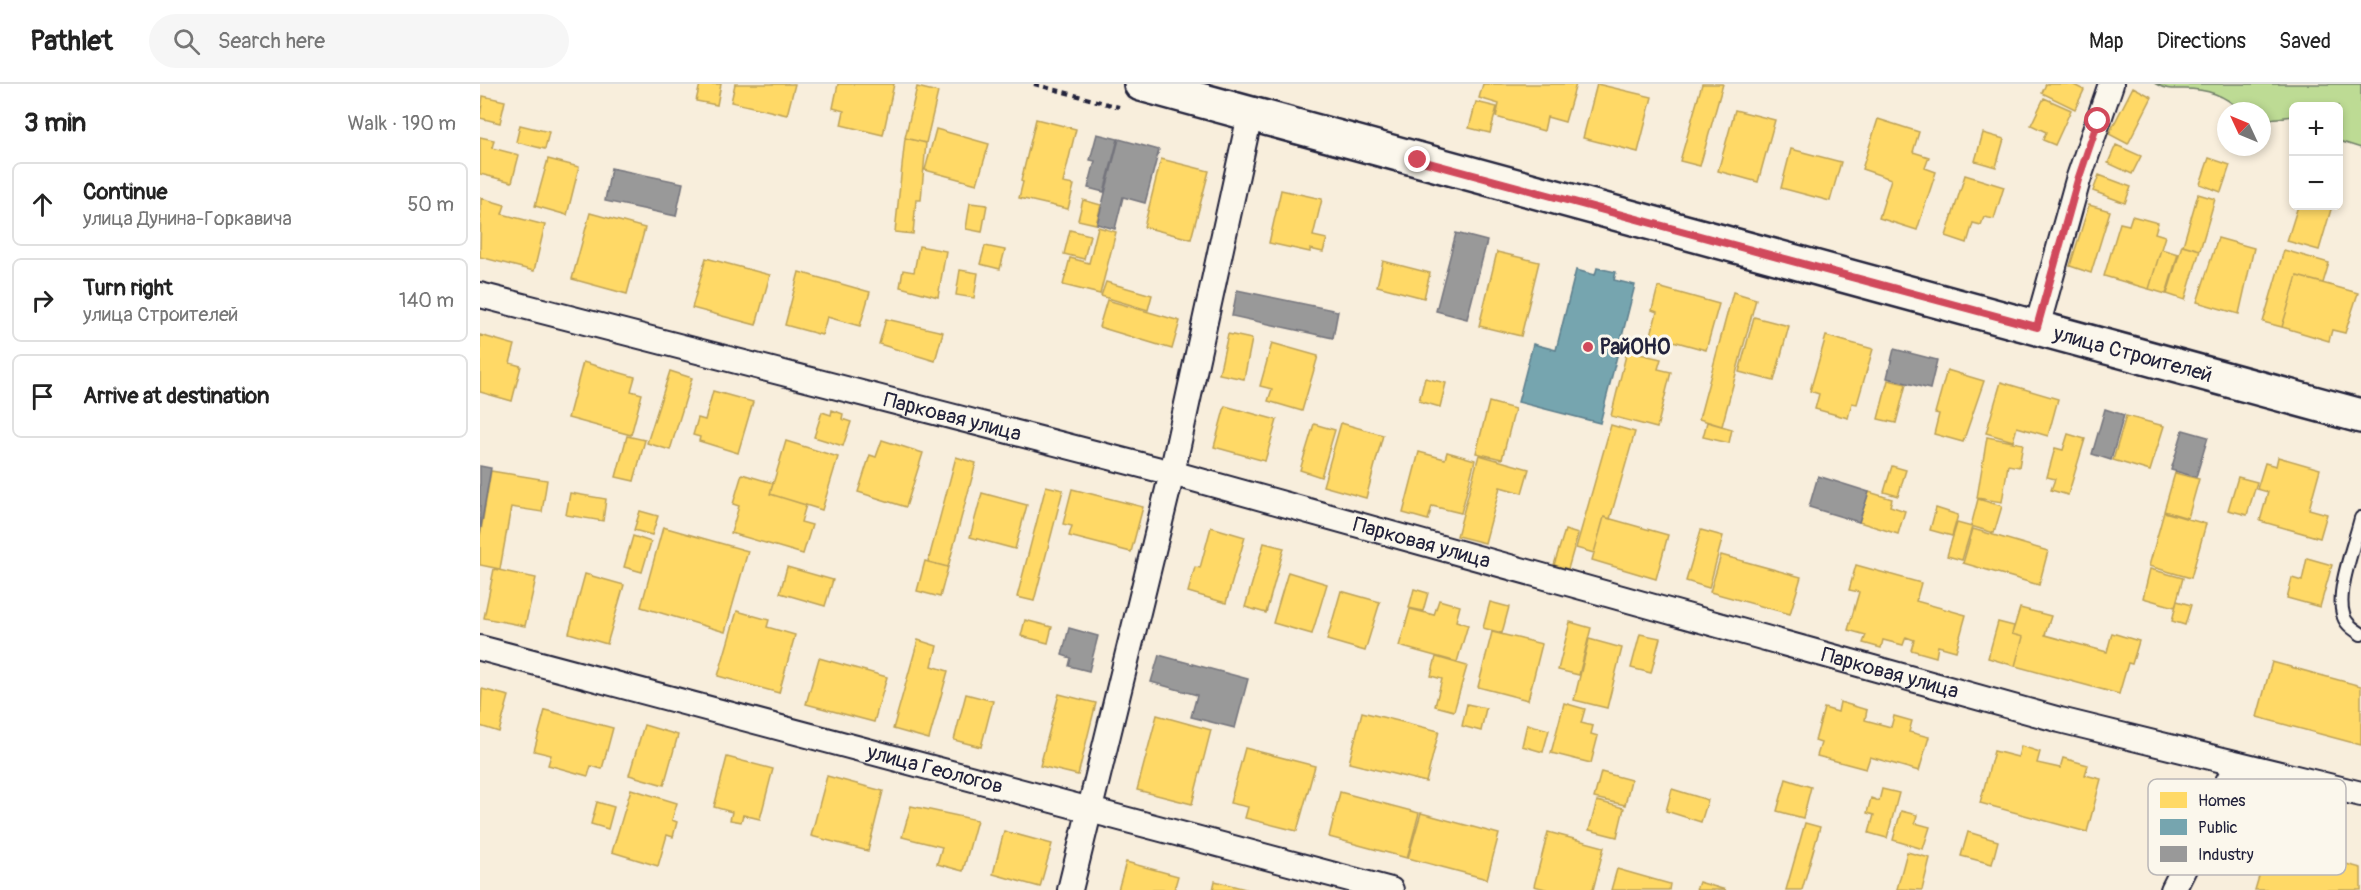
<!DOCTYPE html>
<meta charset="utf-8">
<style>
body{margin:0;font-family:Pangolin,sans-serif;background:#f6f6f6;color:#222}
.controls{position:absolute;right:18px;top:18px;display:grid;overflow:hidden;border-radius:9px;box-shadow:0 3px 9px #0003}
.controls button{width:54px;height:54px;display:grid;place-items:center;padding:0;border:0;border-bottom:2px solid #e0e0e0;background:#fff;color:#222;font:30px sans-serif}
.compass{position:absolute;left:1737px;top:18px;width:54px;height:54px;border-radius:50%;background:#fff;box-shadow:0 3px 9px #0003;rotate:314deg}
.stop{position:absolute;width:18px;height:18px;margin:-14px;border:4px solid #d1495b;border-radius:50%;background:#fff}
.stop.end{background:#d1495b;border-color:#fff;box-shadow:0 2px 6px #0008}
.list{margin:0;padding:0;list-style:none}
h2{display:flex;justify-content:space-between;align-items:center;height:78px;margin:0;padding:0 24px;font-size:26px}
h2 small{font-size:20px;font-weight:400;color:#767676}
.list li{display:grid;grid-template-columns:39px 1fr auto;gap:18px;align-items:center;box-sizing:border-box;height:84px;margin:0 12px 12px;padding:0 12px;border:2px solid #e0e0e0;border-radius:9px}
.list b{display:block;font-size:22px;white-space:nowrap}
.list p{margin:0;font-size:20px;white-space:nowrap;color:#767676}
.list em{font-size:20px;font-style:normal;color:#767676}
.icon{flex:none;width:33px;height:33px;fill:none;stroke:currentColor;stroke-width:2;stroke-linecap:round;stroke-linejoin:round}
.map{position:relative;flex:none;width:1881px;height:806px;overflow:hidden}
header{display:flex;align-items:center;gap:36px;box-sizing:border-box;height:84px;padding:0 30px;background:#fff;border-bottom:2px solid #e0e0e0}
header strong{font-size:28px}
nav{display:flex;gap:33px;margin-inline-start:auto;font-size:21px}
.search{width:420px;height:54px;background:#f6f6f6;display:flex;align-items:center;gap:15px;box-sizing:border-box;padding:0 21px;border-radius:33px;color:#767676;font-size:22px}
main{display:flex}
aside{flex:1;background:#fff}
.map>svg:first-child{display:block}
</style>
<header>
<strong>Pathlet</strong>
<div class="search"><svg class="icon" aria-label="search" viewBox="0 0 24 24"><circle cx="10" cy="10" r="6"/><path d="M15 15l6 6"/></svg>Search here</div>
<nav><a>Map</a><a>Directions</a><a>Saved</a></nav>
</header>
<main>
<aside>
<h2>3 min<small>Walk · 190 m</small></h2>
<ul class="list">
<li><svg class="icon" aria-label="ahead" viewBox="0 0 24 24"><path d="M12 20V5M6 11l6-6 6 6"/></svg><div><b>Continue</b><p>улица Дунина-Горкавича</p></div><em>50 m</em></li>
<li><svg class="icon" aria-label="right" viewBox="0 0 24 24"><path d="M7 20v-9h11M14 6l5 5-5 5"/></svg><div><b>Turn right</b><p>улица Строителей</p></div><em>140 m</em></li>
<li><svg class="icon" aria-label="arrive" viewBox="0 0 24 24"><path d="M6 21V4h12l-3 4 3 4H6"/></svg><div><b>Arrive at destination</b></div></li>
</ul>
</aside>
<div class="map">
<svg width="1881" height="806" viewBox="0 0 1881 806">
<rect width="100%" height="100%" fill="#f8eedc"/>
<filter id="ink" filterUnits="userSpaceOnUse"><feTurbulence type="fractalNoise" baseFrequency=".0167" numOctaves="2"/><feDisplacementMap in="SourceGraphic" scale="12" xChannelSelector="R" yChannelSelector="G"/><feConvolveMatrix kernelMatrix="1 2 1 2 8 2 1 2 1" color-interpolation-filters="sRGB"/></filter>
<g filter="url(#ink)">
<!-- green -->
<path fill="#bddb94" stroke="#707e68" stroke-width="1.5" d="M1676,0h205v64l-22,-7 -1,-35h-44l-1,10 -31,4v-9h-20c-18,-16 -34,-22 -58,-22 -12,0 -18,1 -28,-5z"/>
<!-- homes -->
<path fill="#ffd966" stroke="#bda259" stroke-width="1.5" d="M220,0h21l-4,21 -21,-4z
M255,0h60l-8,31 -56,-13z
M358,0h56l-11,51 -42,-10 3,-14 -11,-3z
M1003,0h93l-11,38 -18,-5 -3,14 -48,-14 3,-13 -20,-6z
M1117,0l55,13 -14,55 -55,-14z
M1222,0h21l-23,82 -20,-5z
M1566,0h26l12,6 -9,19 -33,-16z
M437,3l21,5 -12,51 -21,-5z
M1653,3l19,10 -24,47 -19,-10z
M3,12l22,5 -5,22 -20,-5z
M1564,14l27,12 -16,35 -12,-5 3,-8 -15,-7z
M996,18l21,5 -7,26 -21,-5z
M1255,26l40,10 -17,62 -40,-11z
M556,35l40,10 -13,54 11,2 -6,24 -49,-11 4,-16 -2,-1z
M1398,35l41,13 -6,20 16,5 -4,11 11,4 -19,58 -38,-12 12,-39 -29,-10z
M40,41l29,7 -4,17 -29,-7z
M456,45l53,15 -12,40 -52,-14z
M1503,49l21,6 -8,28 -21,-6z
M0,53l14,3 -2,8 27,7 -7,27 -32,-8z
M425,54l21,5 -5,57h-5l-3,34 -18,-2z
M1636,61l25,11 -9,18 -24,-11z
M1311,65l50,13 -11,39 -49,-13z
M1729,74l21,7 -9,27 -21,-8z
M68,75l31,8 -12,48 -32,-9z
M681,75l48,12 -18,68 -47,-12z
M1485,91l39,12 -10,32 -10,-2 -3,8 -8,-2 -6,20 -21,-7z
M1619,91l32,12 -6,16 -32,-12z
M801,106l41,9 -9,37 14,3 -4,13 -13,-3v3l-41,-9z
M1718,110l17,5 -15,51 -17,-5z
M1,114l24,7 -3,9 43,11 -11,46 -54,-14z
M603,116l18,5 -5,19 -18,-4z
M490,119l17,2 -5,27 -16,-3z
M1609,121l21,6 -19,62 -21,-7z
M1818,122h34l-13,44 -32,-9z
M110,129l55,15 -18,66 -55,-15z
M1652,132l26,7 -3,10 10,3 -16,53 -45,-13 16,-53 9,2z
M618,143l18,5 -16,62 -37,-9 7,-27 19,5z
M590,146l20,5 -6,24 -20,-5z
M1738,154l36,10 -15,66 -42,-12z
M1702,161l18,5 -15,50 -18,-6z
M439,162l27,5 -8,46 -38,-10 3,-17 11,2z
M505,162l20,4 -5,19 -20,-5z
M1681,165l17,5 -12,40 -17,-5z
M1804,166l45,13 -6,20 -26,-7 -15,51 -19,-5z
M1017,168l42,10 -18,74 -42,-10z
M226,174l64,17 -14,50 -64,-17z
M903,177l47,12 -6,25 -47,-12z
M480,186l18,3 -4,25 -18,-3z
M319,188l71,20 -10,34 -33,-9 -5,18 -37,-10z
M1817,192l61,17 -13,40 -13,-3 -3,11 -47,-14z
M626,198l46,13 -4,15 -47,-14z
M1178,203l61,17 -13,46 -55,-15 6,-23 -5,-2z
M1253,208l23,7 -34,127 -23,-7z
M627,216l73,21 -8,28 -73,-22z
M1274,233l35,9 -15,55 -35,-9z
M406,235l57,13 -8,29 -56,-17z
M748,250l24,5 -8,40 -25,-5z
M0,251l35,10 -5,18 11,3 -9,35 -32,-9z
M1346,252l47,13 -16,55 -5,-1 -4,15 -33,-9 4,-15 -9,-3z
M792,259l46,13 -16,55 -34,-10 4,-12 -12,-3z
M1147,267l34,8 -3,10 13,3 -14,56 -46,-12z
M103,278l52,15 -4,14 11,3 -11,41 -63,-17z
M1467,286l37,11 -21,61 -29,-8 5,-20 -4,-1z
M190,287l22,7 -22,72 -23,-7z
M945,294l21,5 -6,24 -21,-6z
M1408,296l18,4 -10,39 -18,-4z
M1521,298l57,17 -10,37 -31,-9 -4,14 -27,-8z
M233,307l40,11 -15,51 -39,-12 1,-4 -7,-2 5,-17 7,2z
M1009,318l26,7 -13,50 -26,-6z
M745,322l52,14 -12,41 -51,-14z
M352,326l11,4 -1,5 9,3 -8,24 -29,-9 8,-25 9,3z
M1646,332l38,10 -14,45 -37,-11z
M1227,338l25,7 -3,14 -26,-6z
M861,339l42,12 -17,63 -43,-12z
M834,340l21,6 -14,47 -21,-7z
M1131,341l24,7 -25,87 -6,-2 -10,36 -18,-5z
M1588,350l17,5 -17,56 -17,-5 4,-11 -8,-2 8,-29 8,2z
M147,352l18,4 -11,41 -18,-4z
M1507,353l36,7 -4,23 -11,-2 -6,37 -25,-4z
M402,356l41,13 -17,54 -48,-15 12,-37 6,2z
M306,357l52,16 -16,53 -52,-16z
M939,368l26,7 2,-7 28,8 -14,53 -29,-7 -4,14 -25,-7z
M999,371l50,14 -7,24 -22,-6 -15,56 -28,-7z
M476,373l20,6 -28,104 -20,-5z
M1798,373l42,12 -11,40 18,5 -7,24 -60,-17 8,-29 -11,-3 8,-26 11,3z
M1412,382l14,4 -8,26 -14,-4z
M11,387l56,9 -5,32 -31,-5 -11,62 -20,-4v-28z
M1695,389l24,6 -11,39 -24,-7z
M262,390l31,9 -3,11 36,11 -5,17 11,3 -9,29 -72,-21 8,-27 -6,-2z
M1758,393l19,5 -10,33 -19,-5z
M566,402l17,4 -29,111 -17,-4z
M592,405l71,18 -12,45 -62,-16 3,-10 -9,-2z
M1389,408l23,7 -2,7 15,5 -7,23 -39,-12z
M90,409l36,6 -3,22 -37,-6z
M502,409l45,12 -12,44 -45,-12z
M1498,415l24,7 -8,27 -23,-7z
M1456,424l22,7 -6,21 -22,-6z
M160,427l18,5 -6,19 -18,-5z
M1684,428l42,12 -15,54 -42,-12z
M1124,433l64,18 -12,44 -64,-19z
M1477,439l15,4 -10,33 -15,-4z
M183,443l85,24 -23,81 -84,-25z
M731,443l34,10 -19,66 -38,-11 7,-25 5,1z
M1493,445l75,22 -9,34 -76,-22z
M1085,446l13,4 -10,35 -14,-4z
M1221,446l22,6 -14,52 -23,-7z
M153,452l18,6 -9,30 -18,-5z
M784,459l20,5 -18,65 -21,-6z
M1241,471l80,22 -11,37 -80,-22z
M1827,474l25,7 -12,42 -33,-9 5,-20 10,3z
M445,477l23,6 -8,30 -23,-6z
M1376,481l65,18 -5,18 50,14 -10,36 -18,-5 -2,11 -25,-7 3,-10 -8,-3 -3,8 -20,-5 -2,8 -18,-5 3,-8 -18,-5 11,-38 -10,-2z
M307,483l46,13 -8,26 -45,-13z
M14,485l42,9 -11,48 -41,-8z
M1670,485l33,9 -8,29 -32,-9z
M808,488l39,12 -15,50 -39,-11z
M105,490l39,11 -17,59 -38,-11z
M934,505l14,4 -5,18 -14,-3z
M861,507l39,11 -15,49 -38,-11z
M959,516l21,6 -4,15 12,4 -11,37 -58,-16 11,-37 24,6z
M1697,517l14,4 -6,20 -13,-4z
M1010,518l19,5 -7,26 -19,-5z
M1540,524l31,8 -6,19 62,17 5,-19 27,8 -7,23 -4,-1 -9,31 -104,-28 8,-29 -11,-3z
M257,527l32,9 -2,7 28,8 -16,58 -61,-17z
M545,536l27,7 -4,16 -27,-7z
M1090,538l21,6 -12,47 -21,-5z
M1518,538l16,4 -2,8 11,3 -8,29 -27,-8z
M1012,548l50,12 -14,56 -50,-13z
M1160,550l20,4 -9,35 -20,-5z
M1109,555l33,9 -15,60 -33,-8z
M438,556l19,6 -5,20 16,5 -19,68 -36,-10z
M956,573l31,9 -13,45 -19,-5 7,-27 -11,-3z
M339,574l68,19 -13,45 -68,-18z
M1792,578l89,24v59l-104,-28z
M2,605l27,7 -10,36 -19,-6z
M486,610l27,7 -12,46 -27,-7z
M579,610l37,9 -18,72 -38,-9z
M1360,618l27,8 -2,10 26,7 3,-11 18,5 -3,11 20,5 -10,34 -49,-14 -4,12 -49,-13 4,-13 -6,-2 9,-33 14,4z
M1084,619l21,6 -4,14 12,3 -2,8 7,2 -7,27 -40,-10z
M987,620l19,4 -5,23 -19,-5z
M65,626l68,18 -11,41 -11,-3 -3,10 -40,-11 3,-10 -17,-4z
M882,628l77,19 -13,51 -77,-19z
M677,631l54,15 -19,74 -55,-14z
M1047,640l22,6 -6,22 -21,-6z
M164,641l34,10 -14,50 -35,-10z
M1541,662l19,6 -3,11 23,5 3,-10 25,7 -3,10 16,4 -14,53 -107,-29 14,-52 24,6z
M765,664l70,18 -18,65 -52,-13 3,-11 -18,-4z
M247,673l46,12 -13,50 -17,-4 -2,7 -11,-2 2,-8 -18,-5z
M1121,688l30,8 -6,25 -31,-7z
M347,692l56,15 -15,60 -57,-15z
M1306,695l25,8 -8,31 -26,-7z
M151,705l46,14 -5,17 5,2 -4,15 -6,-2 -9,31 -46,-14z
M1192,705l36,11 -7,22 -35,-11z
M1402,705l17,4 -12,45 -18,-5 5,-18 -7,-2 4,-15 8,3z
M860,708l79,21 -12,45 -78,-21z
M1117,717l27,7 -7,29 -28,-7z
M117,718l17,5 -6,22 -17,-5z
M431,722l66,14 -14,51 -26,-7 5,-17 -40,-10z
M1421,727l16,4 -2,8 15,4 -7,22 -30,-9z
M941,729l78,21 -12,45 -79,-21z
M1325,739l15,4 -18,63h-16z
M524,747l48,13 -12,43 -47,-13z
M1068,748l56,15 -11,43h-44l-15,-4z
M1488,748l30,9 -6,23 -31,-8z
M1789,759l92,25v22h-106z
M1427,768l23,6 -8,32 -25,-1z
M646,778l52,14 -4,14h-56z
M1137,785l53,15 -1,6h-58z
M735,797l34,9h-36z
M1219,798l27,8h-30z"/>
<!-- public -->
<path fill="#76a5af" stroke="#5d7e8c" stroke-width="1.5" d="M1117,184l19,4 -2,8 21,5 -35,138 -82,-21 15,-58 23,6 20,-80 19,5z"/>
<!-- industry -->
<path fill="#999" stroke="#75757d" stroke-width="1.5" d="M617,50l21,5 -14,53 -16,-4 7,-27 -5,-1z
M639,55l40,11 -14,53 -22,-6 -8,32 -18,-5z
M131,84l72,15 -7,33 -71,-15z
M976,149l31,8 -20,78 -31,-8z
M757,206l101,21 -5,27 -101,-22z
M1414,265l43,11 -7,29 -43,-11z
M1625,325l19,6 -13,45 -19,-6z
M1703,346l25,7 -12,40 -25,-7z
M0,382l11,2 -11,64z
M1338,392l51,16 -10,30 -50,-15z
M589,544l29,8 -9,35 -20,-5 2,-8 -9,-3z
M679,571l89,24 -13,49 -44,-11 6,-22 -46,-13z"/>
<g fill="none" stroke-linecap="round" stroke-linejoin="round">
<defs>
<path id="service" d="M1881,434c-6,25 -25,72 -18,96 2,10 11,15 18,20"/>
<g id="minor">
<path id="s1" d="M0,211l692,178 888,247 301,74"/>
<path d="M1557,243l41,-147 33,-96"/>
<path id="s2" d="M0,564l911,242"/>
<path d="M590,806l102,-417 78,-358"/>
<path d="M1693,806l64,-126"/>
</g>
<g id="secondary">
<path id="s3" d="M661,0l1220,332"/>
</g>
</defs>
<!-- service casing -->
<use href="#service" stroke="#22223b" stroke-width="16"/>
<!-- minor casing -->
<use href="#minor" stroke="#22223b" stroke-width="28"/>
<!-- secondary casing -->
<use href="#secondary" stroke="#22223b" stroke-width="38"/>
<!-- path -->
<path stroke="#22223b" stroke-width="4" stroke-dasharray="6 4.5" stroke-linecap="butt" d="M554,0l85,23"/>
<!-- service -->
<use href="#service" stroke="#fbf7ec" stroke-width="12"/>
<!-- minor -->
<use href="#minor" stroke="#fbf7ec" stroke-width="24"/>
<!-- secondary -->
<use href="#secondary" stroke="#fbf7ec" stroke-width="33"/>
</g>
</g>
<g fill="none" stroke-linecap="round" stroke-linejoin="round" filter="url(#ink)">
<!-- route -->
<path stroke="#d1495b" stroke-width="8" d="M938,76l619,167 41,-147 20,-59"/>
</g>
<!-- markers -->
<circle fill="#d1495b" stroke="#fbf7ec" stroke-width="2" cx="1108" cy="263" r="6"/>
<g text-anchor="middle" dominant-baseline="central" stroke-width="6" stroke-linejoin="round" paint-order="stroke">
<!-- poi labels -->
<g font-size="21" font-weight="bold" fill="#22223b" stroke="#fbf7ec" text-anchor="start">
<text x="1120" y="263">РайОНО</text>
</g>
<!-- street labels -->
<g font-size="21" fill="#22223b" stroke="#fbf7ec">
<text stroke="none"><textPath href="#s3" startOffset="1028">улица Строителей</textPath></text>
<text stroke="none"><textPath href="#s1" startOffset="488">Парковая улица</textPath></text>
<text stroke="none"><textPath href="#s1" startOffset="974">Парковая улица</textPath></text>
<text stroke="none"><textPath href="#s1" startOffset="1460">Парковая улица</textPath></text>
<text stroke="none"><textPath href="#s2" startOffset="471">улица Геологов</textPath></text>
</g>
</g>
<!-- legend -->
<rect x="1668" y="695" width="198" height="96" rx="9" fill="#fbf7ec" stroke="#bab7b7" stroke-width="1.5"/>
<rect x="1680" y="708" width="27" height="16" fill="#ffd966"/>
<rect x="1680" y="735" width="27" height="16" fill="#76a5af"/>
<rect x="1680" y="762" width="27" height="16" fill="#999"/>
<g font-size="16" fill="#22223b">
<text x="1718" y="722">Homes</text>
<text x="1718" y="749">Public</text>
<text x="1718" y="776">Industry</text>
</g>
</svg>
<div class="controls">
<button>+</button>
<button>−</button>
</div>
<svg class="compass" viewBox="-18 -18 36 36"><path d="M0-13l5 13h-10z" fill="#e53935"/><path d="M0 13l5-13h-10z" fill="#767676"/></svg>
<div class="stop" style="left:1618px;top:37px"></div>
<div class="stop end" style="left:938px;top:76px"></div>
</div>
</main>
